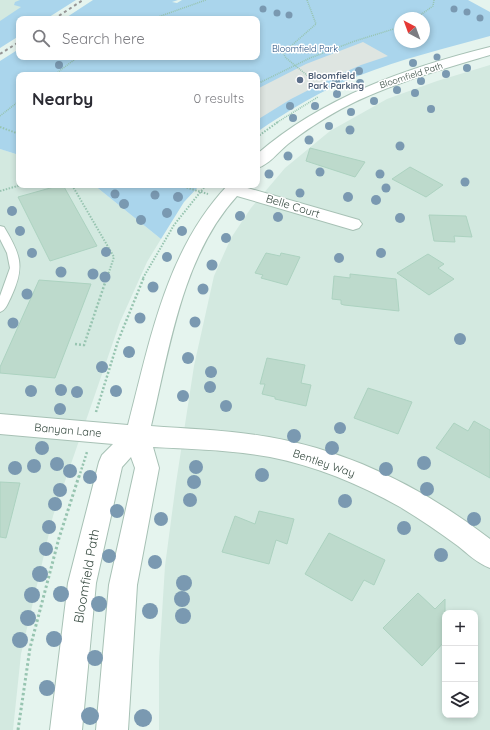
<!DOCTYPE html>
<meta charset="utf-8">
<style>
body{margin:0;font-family:Quicksand,sans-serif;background:#f2f2f3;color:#2b2b33}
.controls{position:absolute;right:12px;bottom:12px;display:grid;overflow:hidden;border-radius:8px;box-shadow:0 2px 6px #0003}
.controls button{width:36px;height:36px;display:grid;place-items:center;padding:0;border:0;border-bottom:1px solid #e1e1e2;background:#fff;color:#2b2b33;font:20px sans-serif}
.compass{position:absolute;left:394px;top:12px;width:36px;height:36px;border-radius:50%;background:#fff;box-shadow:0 2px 6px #0003;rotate:319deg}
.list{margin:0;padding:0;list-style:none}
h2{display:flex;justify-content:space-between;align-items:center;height:52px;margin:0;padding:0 16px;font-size:17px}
h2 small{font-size:13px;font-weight:400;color:#7c7c81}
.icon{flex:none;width:22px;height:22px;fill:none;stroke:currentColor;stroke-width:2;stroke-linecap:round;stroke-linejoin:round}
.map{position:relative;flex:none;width:490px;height:730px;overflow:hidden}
.search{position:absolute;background:#fff;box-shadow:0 2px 6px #0003;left:16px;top:16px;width:244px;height:44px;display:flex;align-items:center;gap:10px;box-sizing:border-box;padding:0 14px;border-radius:8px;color:#7c7c81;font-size:15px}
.panel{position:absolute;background:#fff;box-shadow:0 2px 6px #0003;left:16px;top:72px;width:244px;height:116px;border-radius:8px}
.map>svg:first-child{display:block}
</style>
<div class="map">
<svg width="490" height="730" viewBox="0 0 490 730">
<rect width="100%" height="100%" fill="#e5f4ee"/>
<!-- residential -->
<path fill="#d3e9e0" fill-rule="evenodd" d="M0,0h57l-38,19 -19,16z
M490,65v665h-331v-69l6,-95 11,-83 18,-117 20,-90 17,-38 20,-30 34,-40 45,-37 57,-32 50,-18zM445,613h30v102h-30z
M0,149l19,6v30h75l67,54 -14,23 -27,60 -67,194 -32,138 -8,76h-13z"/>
<!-- green -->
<path fill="#aad5ec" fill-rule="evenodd" d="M20,0h56l-30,19h-27v17l-19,12v-27l21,-14 -7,-2 1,-3z
M93,0h85l-6,2 5,1 5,-3h286l22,12v24c-44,12 -89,23 -132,40 -36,14 -69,34 -101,56v-57h-238v80l-19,-6v-88l19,-12v8h238v-38h-193zM400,18h24v24h-24z
M94,185h106l-16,17 -23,37z"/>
<!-- parking -->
<path fill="#dee5e1" d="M363,42l25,14 -27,9 -25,11 -45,23 -34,21v-31l49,-25z"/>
<!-- building -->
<path fill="#bddacc" stroke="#acd2c0" d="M310,148l55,14 -10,15 -49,-16z
M410,167l33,18 -17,12 -34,-18z
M61,185h2l34,61 -47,15 -32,-64z
M429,215l37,1 6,21 -18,-1 1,6 -21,-1z
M266,253l14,3 1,-3 19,4 -13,28 -26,-7 2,-3 -8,-2z
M428,254l16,10 -6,4 16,11 -25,16 -32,-22z
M350,274l46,5 3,32 -55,-6 -3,-1v-4l-9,-1 2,-23 16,2z
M39,280l52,4 -36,94 -55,-5v-6z
M267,358l38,7 -4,18 10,2 -5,21 -31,-7v-2l-13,-3 3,-10h-5z
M368,388l44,14 -14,32 -44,-16z
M474,421l16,9v48l-54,-30 18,-25 14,8z
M0,482l20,1 -14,55 -6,-1z
M259,511l35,8 -7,25 -11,-4 -7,24 -47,-12 13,-36 20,8z
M329,533l56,27 -11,25 -10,-5 -12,21 -47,-27z
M418,593l17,16 10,-10v42l-23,25 -39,-38z"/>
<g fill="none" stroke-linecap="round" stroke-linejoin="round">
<defs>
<path id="lane" d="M0,226l4,1c17,28 21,40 7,70 -3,6 -5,13 -11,15v-16l10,-28 -3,-15 -7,-14z"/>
<path id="street" d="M490,47v8c-50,15 -102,29 -149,54 -18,10 -37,22 -53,35 -10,8 -19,21 -31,24v-14c66,-57 149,-86 233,-107z
M228,185h18l-2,2 115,33 3,4 -3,4 -6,2 -116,-34c-55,60 -68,154 -86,230 39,3 79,4 118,11 81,14 156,52 221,102v29c-13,-5 -22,-14 -32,-22 -19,-14 -38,-27 -58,-39 -41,-23 -84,-41 -130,-50 -39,-7 -78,-8 -117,-10l6,21 -22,117 -9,145h-32l13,-145 26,-117 -4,-11 -9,10 -26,116 -14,147h-32l18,-147 31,-121 3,-7 11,-11 -113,-10v-20l128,11c22,-84 38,-175 100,-240z"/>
</defs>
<!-- lane casing -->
<use href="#lane" stroke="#a7c1b5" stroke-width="2"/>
<!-- street casing -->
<use href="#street" stroke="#a7c1b5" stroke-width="2"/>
<!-- path-far3 -->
<path stroke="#97c4b0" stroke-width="1.5" stroke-dasharray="1 1" stroke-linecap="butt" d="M307,0l9,24 -33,29 3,5 22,18
M416,18l17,-12 1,-6
M152,19l54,-19
M54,75l24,-18
M257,84l53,-26 45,-17 45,-14
M0,116l19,-15
M276,123l42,-26"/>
<!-- path-far2 -->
<path stroke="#97c4b0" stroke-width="2" stroke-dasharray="1.5 1.5" stroke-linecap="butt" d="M0,127l19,7
M257,137l21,-15
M72,185l42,72 -7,21
M178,185l30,9
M0,191l21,-6
M143,278l31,-53 32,-40"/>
<!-- path-far1 -->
<path stroke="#97c4b0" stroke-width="2.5" stroke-dasharray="2 2" stroke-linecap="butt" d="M75,344l9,1 23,-68
M96,412l22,-71 26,-64
M79,477l8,-25"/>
<!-- path -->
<path stroke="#97c4b0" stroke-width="3" stroke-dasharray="2.5 2.5" stroke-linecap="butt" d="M18,730l12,-82 29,-110 20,-62"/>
<!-- lane -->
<use href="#lane" fill="#fff" fill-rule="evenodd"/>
<!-- street -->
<use href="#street" fill="#fff" fill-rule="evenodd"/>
<!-- rail -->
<path stroke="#969696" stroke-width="2" stroke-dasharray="3 3" stroke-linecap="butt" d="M54,19l29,-19
M0,54l19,-12"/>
</g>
<!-- trees -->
<g fill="#7a99b1">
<circle cx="263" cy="9" r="3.5"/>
<circle cx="454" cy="9" r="3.5"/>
<circle cx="467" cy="12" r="3.5"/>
<circle cx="277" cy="13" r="3.5"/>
<circle cx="289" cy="15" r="3.5"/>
<circle cx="480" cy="18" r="3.5"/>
<circle cx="437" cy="57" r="3.5"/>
<circle cx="413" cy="63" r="4"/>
<circle cx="59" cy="65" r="4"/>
<circle cx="467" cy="68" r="4"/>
<circle cx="359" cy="71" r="4"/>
<circle cx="446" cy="74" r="4"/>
<circle cx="336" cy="81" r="4"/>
<circle cx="421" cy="81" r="4"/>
<circle cx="360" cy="83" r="4"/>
<circle cx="397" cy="90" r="4"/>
<circle cx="415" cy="93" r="4"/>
<circle cx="337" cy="94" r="4"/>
<circle cx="374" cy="101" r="4"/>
<circle cx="290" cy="106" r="4"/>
<circle cx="315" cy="106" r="4"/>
<circle cx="431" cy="109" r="4"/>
<circle cx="351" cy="112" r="4"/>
<circle cx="293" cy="118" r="4"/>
<circle cx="329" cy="126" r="4"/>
<circle cx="350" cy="130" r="4.5"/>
<circle cx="309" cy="140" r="4.5"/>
<circle cx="400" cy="146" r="4.5"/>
<circle cx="288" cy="156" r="4.5"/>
<circle cx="320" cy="172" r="4.5"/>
<circle cx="269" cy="174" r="4.5"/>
<circle cx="380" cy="174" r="4.5"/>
<circle cx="465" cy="182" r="4.5"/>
<circle cx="386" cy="188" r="4.5"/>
<circle cx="300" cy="193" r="4.5"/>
<circle cx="115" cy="194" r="4.5"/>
<circle cx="155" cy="195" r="4.5"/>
<circle cx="178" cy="197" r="5"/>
<circle cx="348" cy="197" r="5"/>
<circle cx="376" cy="200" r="5"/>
<circle cx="124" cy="204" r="5"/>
<circle cx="12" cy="211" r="5"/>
<circle cx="167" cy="213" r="5"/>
<circle cx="240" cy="216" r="5"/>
<circle cx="278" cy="217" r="5"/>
<circle cx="400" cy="218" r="5"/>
<circle cx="141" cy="220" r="5"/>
<circle cx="20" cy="231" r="5"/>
<circle cx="182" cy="231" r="5"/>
<circle cx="226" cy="238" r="5"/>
<circle cx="106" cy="252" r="5"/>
<circle cx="32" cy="253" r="5"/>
<circle cx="381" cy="253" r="5"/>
<circle cx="167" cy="257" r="5"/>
<circle cx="339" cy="258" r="5"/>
<circle cx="212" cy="265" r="5.5"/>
<circle cx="61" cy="272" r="5.5"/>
<circle cx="93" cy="274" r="5.5"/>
<circle cx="105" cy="277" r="5.5"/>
<circle cx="153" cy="287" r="5.5"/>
<circle cx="203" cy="289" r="5.5"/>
<circle cx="27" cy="294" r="5.5"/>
<circle cx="140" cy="318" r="5.5"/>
<circle cx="195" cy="322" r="5.5"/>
<circle cx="13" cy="323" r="5.5"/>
<circle cx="460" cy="339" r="6"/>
<circle cx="129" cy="352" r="6"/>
<circle cx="188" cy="358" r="6"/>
<circle cx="102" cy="367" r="6"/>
<circle cx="211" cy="372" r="6"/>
<circle cx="210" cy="387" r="6"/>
<circle cx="61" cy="390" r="6"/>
<circle cx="31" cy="391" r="6"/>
<circle cx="116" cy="391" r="6"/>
<circle cx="77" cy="392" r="6"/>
<circle cx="183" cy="396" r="6"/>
<circle cx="226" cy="406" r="6"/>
<circle cx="60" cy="409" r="6"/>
<circle cx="340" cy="428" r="6"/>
<circle cx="294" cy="436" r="7"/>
<circle cx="42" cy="448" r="7"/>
<circle cx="332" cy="448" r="7"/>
<circle cx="424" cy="463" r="7"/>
<circle cx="57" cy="464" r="7"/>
<circle cx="34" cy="466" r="7"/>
<circle cx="196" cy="467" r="7"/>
<circle cx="15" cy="468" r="7"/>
<circle cx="386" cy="469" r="7"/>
<circle cx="70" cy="471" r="7"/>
<circle cx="262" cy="475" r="7"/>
<circle cx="90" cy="477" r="7"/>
<circle cx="194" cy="482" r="7"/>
<circle cx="427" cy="489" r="7"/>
<circle cx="60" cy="490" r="7"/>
<circle cx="190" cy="500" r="7"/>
<circle cx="345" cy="501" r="7"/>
<circle cx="55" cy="504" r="7"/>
<circle cx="117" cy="511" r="7"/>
<circle cx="161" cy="519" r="7"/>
<circle cx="474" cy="519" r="7"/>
<circle cx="49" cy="527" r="7"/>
<circle cx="404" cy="528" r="7"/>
<circle cx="46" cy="549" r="7"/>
<circle cx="441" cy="555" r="7"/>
<circle cx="109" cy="556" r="7"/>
<circle cx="155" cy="562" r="7"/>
<circle cx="40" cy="574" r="8"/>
<circle cx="184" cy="583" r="8"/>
<circle cx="61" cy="594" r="8"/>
<circle cx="32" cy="595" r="8"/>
<circle cx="182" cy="599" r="8"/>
<circle cx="99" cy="604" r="8"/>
<circle cx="150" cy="611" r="8"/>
<circle cx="183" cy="616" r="8"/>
<circle cx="28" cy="618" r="8"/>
<circle cx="54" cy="639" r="8"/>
<circle cx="20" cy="640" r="8"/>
<circle cx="95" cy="658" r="8"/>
<circle cx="47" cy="688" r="8"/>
<circle cx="90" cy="716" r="9"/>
<circle cx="143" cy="718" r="9"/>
</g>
<!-- markers -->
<circle fill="#5c6f8a" stroke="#fff" stroke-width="1.5" cx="300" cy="80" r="4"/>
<g text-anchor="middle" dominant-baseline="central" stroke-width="3" stroke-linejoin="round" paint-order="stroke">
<!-- far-park labels -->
<g font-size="9" fill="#224e7f" stroke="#fff">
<text x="305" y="48">Bloomfield Park</text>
</g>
<!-- far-service labels -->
<g font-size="9" font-weight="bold" fill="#4e5e75" stroke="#fff" text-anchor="start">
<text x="308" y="75">Bloomfield<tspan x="308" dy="10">Park Parking</tspan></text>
</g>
<!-- far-street labels -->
<g font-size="9" fill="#34483e" stroke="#fff">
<text transform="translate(411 75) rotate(-18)">Bloomfield Path</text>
</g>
<!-- street labels -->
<g font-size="11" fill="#34483e" stroke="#fff">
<text transform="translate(293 206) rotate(17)">Belle Court</text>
<text transform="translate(68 430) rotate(5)">Banyan Lane</text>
<text transform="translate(324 463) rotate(19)">Bentley Way</text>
</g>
<!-- near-street labels -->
<g font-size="13" fill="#34483e" stroke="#fff">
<text transform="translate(86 576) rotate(-80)">Bloomfield Path</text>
</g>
</g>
</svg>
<div class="controls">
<button>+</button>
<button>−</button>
<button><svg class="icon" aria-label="layers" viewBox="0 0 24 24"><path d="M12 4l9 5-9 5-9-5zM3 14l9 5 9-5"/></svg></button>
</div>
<svg class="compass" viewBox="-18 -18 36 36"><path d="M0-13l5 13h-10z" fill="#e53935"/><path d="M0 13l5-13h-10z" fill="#7c7c81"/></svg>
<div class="search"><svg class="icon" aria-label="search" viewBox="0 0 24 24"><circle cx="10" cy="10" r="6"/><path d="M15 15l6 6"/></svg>Search here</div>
<section class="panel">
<h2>Nearby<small>0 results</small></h2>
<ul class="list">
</ul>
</section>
</div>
